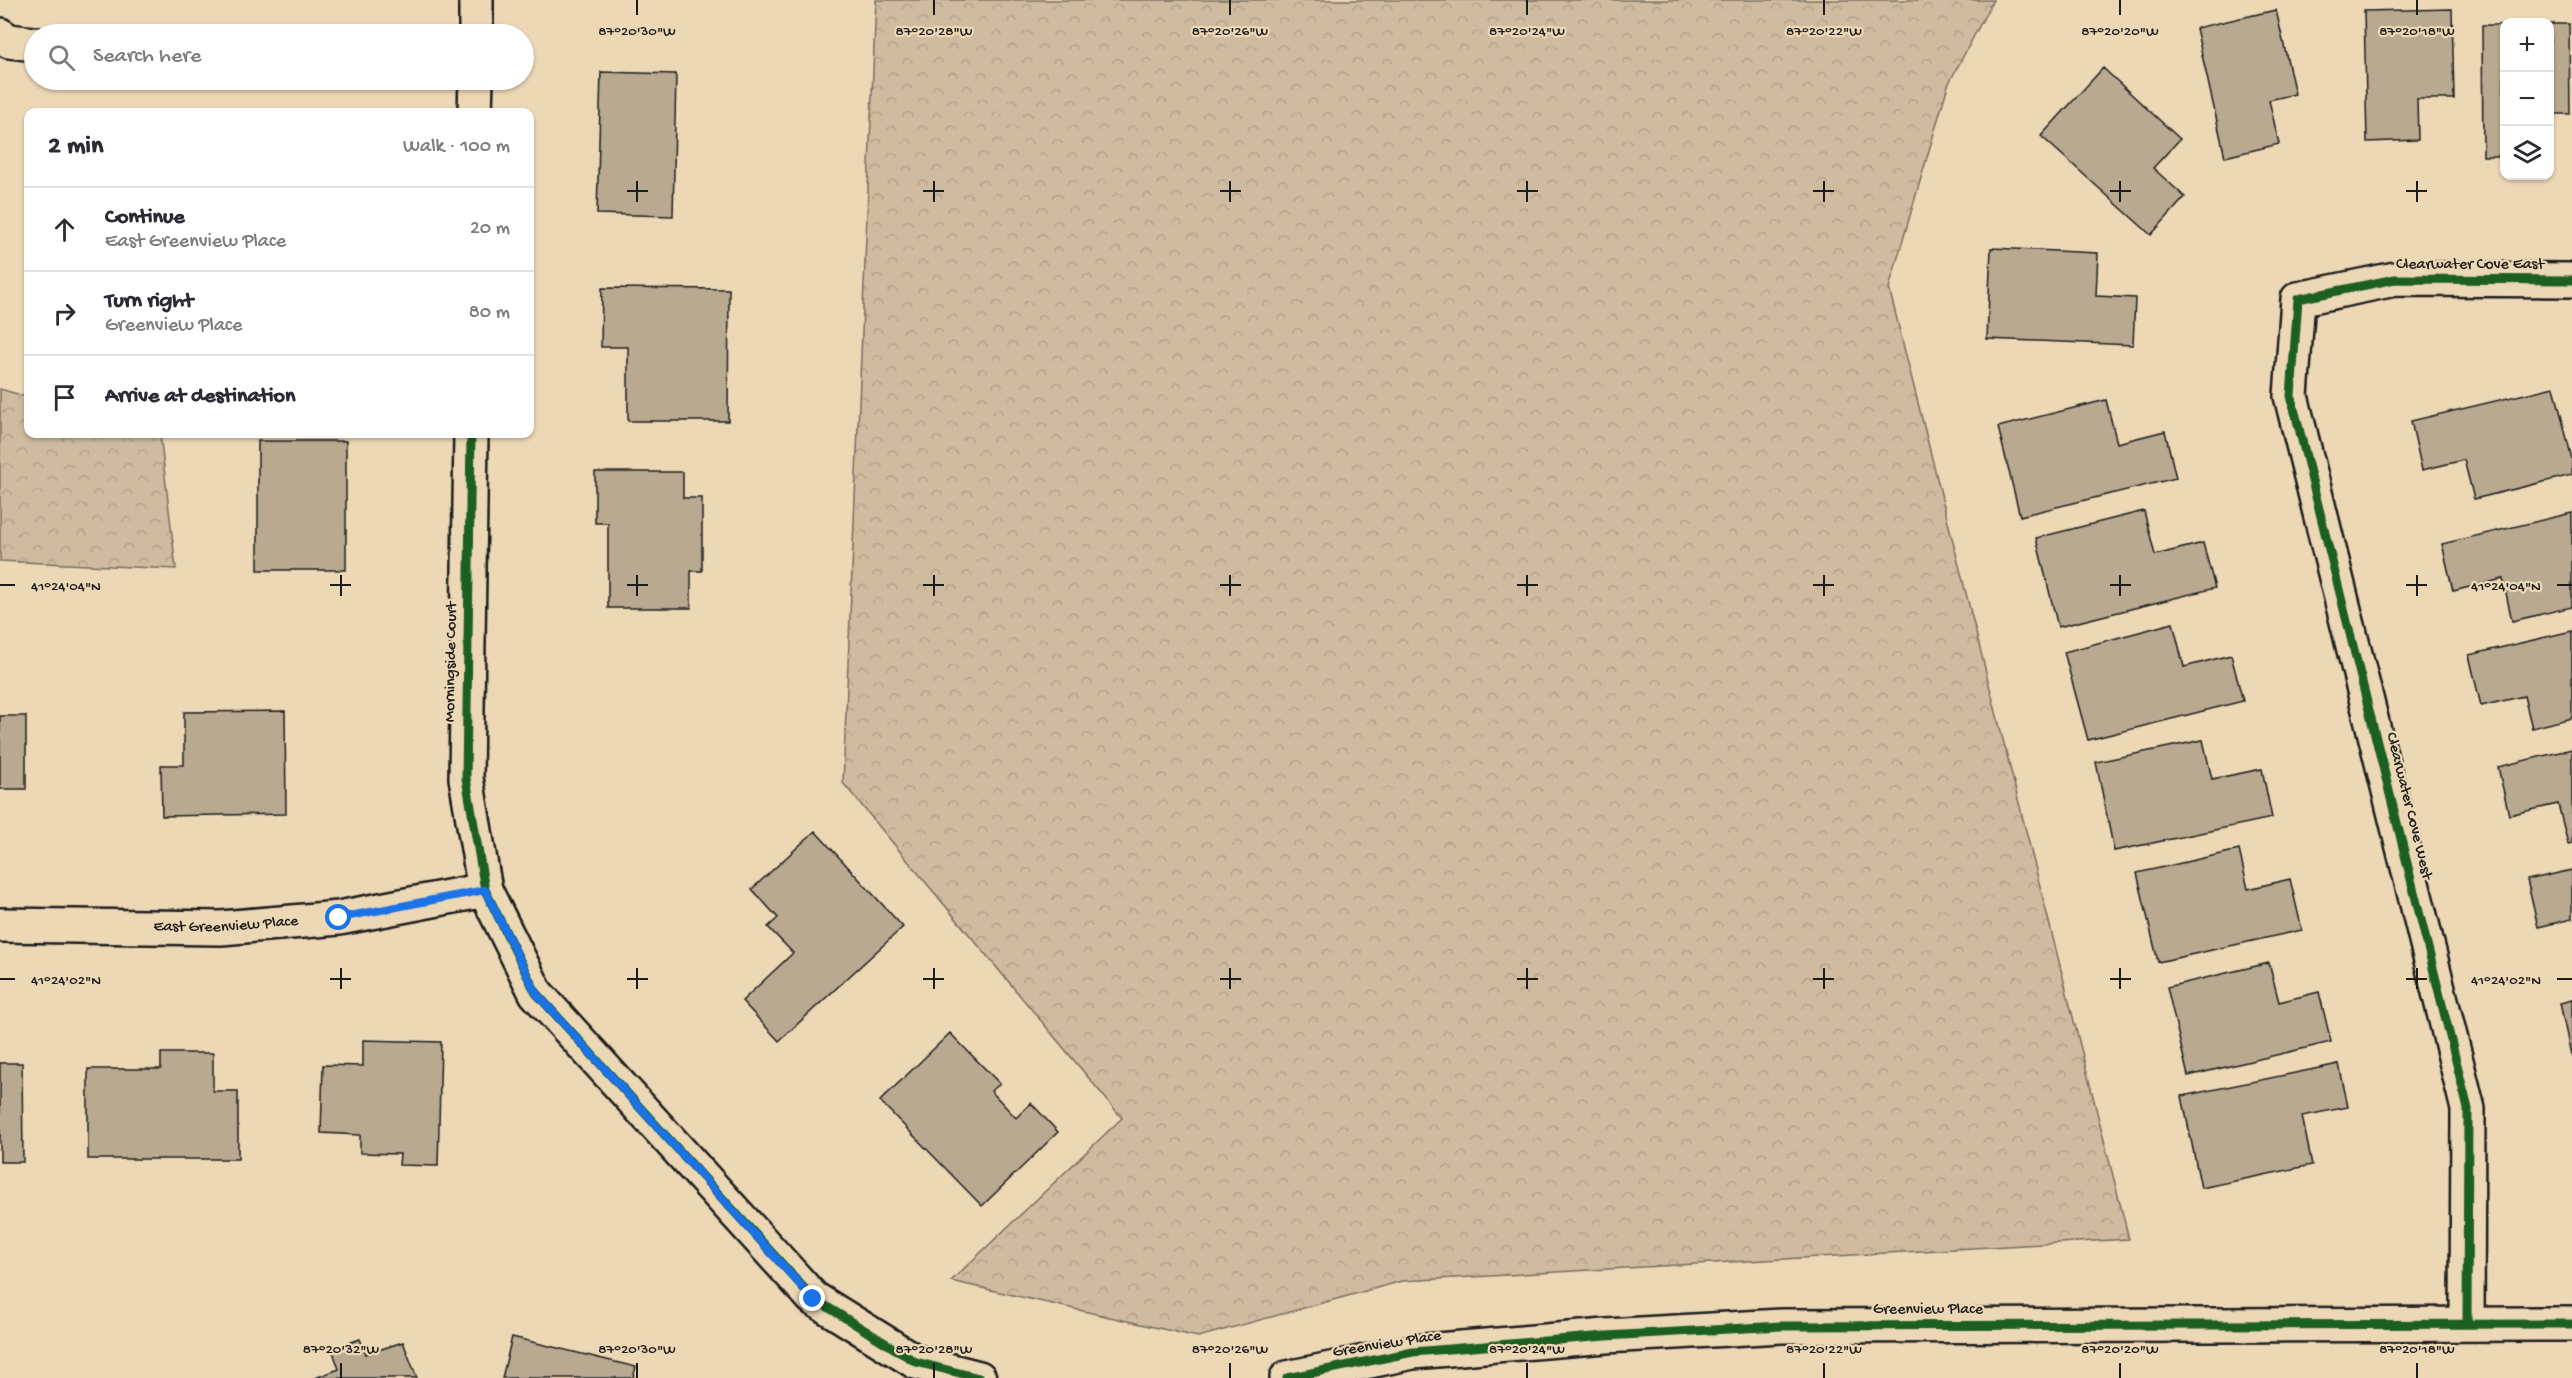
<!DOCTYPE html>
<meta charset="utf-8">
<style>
body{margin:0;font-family:"Gochi Hand",sans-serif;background:#f7f7f7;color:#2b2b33}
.controls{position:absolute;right:18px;top:18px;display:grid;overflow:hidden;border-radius:12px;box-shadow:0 2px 4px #0004}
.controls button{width:54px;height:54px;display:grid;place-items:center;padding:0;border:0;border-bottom:2px solid #e1e1e2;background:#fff;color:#2b2b33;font:30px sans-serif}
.stop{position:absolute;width:18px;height:18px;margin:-14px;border:4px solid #1a73e8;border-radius:50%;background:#fff}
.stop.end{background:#1a73e8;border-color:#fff;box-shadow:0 2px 6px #0008}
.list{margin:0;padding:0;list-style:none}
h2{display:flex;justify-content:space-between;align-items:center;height:78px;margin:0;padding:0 24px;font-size:26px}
h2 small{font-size:20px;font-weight:400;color:#7c7c81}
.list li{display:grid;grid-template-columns:39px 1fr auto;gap:18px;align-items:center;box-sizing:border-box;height:84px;padding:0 24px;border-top:2px solid #e1e1e2}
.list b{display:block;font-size:22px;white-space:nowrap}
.list p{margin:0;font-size:20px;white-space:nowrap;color:#7c7c81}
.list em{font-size:20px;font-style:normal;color:#7c7c81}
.icon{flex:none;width:33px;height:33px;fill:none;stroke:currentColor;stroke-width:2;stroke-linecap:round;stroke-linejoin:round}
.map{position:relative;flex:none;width:2572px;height:1378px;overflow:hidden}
.search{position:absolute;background:#fff;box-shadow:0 2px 4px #0004;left:24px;top:24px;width:510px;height:66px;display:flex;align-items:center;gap:15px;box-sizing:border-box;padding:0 21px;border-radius:33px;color:#7c7c81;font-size:22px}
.panel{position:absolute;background:#fff;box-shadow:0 2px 4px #0004;left:24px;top:108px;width:510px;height:330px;border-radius:12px}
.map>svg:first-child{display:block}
</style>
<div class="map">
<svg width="2572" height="1378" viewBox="0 0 2572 1378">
<defs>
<pattern id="forest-crowns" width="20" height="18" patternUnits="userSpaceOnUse" patternTransform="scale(1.5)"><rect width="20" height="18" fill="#cfbca0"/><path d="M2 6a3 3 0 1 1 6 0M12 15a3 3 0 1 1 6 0" fill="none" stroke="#b1a189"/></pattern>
</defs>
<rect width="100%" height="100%" fill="#edd8b6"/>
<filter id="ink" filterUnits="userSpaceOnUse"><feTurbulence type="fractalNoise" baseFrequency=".0167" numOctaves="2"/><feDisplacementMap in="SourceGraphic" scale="12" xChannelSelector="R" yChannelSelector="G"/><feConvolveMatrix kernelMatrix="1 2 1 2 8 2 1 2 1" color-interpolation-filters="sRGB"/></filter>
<g filter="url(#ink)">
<!-- forest -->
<path fill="url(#forest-crowns)" stroke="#766c5e" stroke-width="1.5" d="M876,0h1117l-45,85 -59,203 240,951 -727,42 -204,56 -247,-56 171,-163 -279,-335z
M0,389l28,8v37h132l16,135 -176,-8z"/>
<!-- building -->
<path fill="#b9a990" stroke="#1c1c1c" stroke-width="1.5" d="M2452,9l2,90h-37l1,41 -51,2 -3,-131z
M2276,10l19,84 -26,6 10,44 -54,13 -29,-129z
M2550,24h19l1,90h-20z
M2482,25h22v131h-21z
M2103,68l77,71 -27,29 32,29 -34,38 -110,-99z
M601,72l75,2 -3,142 -76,-2z
M1991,248l107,5 -2,43 39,2 -2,47 -146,-6z
M602,288l127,1 -1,132h-100v-74h-27z
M2554,387l18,72v16l-98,24 -10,-39 -42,10 -11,-49z
M2106,400l11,43 48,-12 11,47 -156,38 -22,-89z
M258,441h88v129h-88z
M595,472h88v26h19v73h-11v37h-83v-85h-13z
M2144,511l11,44 48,-12 12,45 -157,39 -22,-89z
M2572,513v94l-60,14 -9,-42 -50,12 -11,-47z
M2173,623l11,44 47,-12 12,46 -155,39 -24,-88z
M2572,631v87l-40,10 -8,-32 -43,10 -12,-51z
M285,711l1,103 -124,2 -1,-51h23v-53z
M0,716h26v73h-26z
M2203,740l9,39 50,-10 10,49 -158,33 -18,-89z
M2572,749v94l-4,1 -10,-40 -49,11 -11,-48z
M815,831l88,96 -124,114 -37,-40 51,-48 -25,-26 10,-9 -26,-29z
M2239,850l9,39 42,-10 12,51 -144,32 -21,-89z
M2572,870v49l-34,8 -11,-47z
M2269,963l10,39 40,-10 12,50 -143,34 -21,-89z
M2572,1000v54l-1,1 -11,-52z
M950,1033l50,51 -9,7 25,27 15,-15 27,29 -76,74 -102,-105z
M363,1040l78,2 -3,124 -39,-1 1,-11 -40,-1v-18l-39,-2 2,-68 40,1z
M161,1053h52v38h25v68h-150v-90h73z
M0,1063h22l1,99h-23z
M2339,1064l9,43 -46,9 10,49 -111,23 -19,-92z
M512,1337l124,30 -3,11h-131z
M360,1339l6,15 37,-12 14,36h-102l24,-9 -7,-20z"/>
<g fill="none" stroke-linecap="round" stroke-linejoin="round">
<defs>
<g id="street">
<path d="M476,34v-34"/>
<path d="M0,35l9,6 25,3"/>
<path d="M475,112l1,-32"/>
<path d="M471,434l-5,344 19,112 51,103 277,305 103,64 63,16"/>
<path id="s1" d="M0,925l221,3 118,-10 146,-28"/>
<path d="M2467,1323l1,-214 -177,-713 7,-97 97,-20 177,1"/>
<path d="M1287,1378l126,-26 193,-16 175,-10 791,-2"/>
</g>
</defs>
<!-- street casing -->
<use href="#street" stroke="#1c1c1c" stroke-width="38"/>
<!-- street -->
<use href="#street" stroke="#edd8b6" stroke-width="33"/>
<defs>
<path id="cycleway" d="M471,434l-5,344 19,112 51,103 277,305 103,64 63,16
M2467,1323l1,-214 -177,-713 7,-97 97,-20 177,1
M1287,1378l126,-26 193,-16 175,-10 791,-2"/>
</defs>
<!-- cycleway casing -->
<use href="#cycleway" stroke="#edd8b6" stroke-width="13"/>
<!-- cycleway -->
<use href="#cycleway" stroke="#1b5e20" stroke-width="9"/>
</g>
</g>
<g fill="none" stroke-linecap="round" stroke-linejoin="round" filter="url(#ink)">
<!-- route -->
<path stroke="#1a73e8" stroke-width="8" d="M339,918l146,-28 51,103 277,306"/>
</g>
<!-- ticks -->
<path fill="none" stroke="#1c1c1c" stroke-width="2" d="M637,0v15M934,0v15M1230,0v15M1527,0v15M1824,0v15M2120,0v15M2417,0v15M637,181v21M934,181v21M1230,181v21M1527,181v21M1824,181v21M2120,181v21M2417,181v21M627,191h21M923,191h21M1220,191h21M1517,191h21M1813,191h21M2110,191h21M2406,191h21M341,575v21M637,575v21M934,575v21M1230,575v21M1527,575v21M1824,575v21M2120,575v21M2417,575v21M0,585h15M330,585h21M627,585h21M923,585h21M1220,585h21M1517,585h21M1813,585h21M2110,585h21M2406,585h21M2557,585h15M341,968v21M637,968v21M934,968v21M1230,968v21M1527,968v21M1824,968v21M2120,968v21M2417,968v21M0,979h15M330,979h21M627,979h21M923,979h21M1220,979h21M1517,979h21M1813,979h21M2110,979h21M2406,979h21M2557,979h15M341,1363v15M637,1363v15M934,1363v15M1230,1363v15M1527,1363v15M1824,1363v15M2120,1363v15M2417,1363v15"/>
<g text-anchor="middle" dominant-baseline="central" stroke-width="4.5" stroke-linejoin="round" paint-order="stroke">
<!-- street labels -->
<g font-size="16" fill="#1c1c1c" stroke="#edd8b6">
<text x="2470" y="265">Clearwater Cove East</text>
<text transform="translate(452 662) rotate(-89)">Morningside Court</text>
<text transform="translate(2408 806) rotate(76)">Clearwater Cove West</text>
<text stroke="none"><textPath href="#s1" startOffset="226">East Greenview Place</textPath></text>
<text x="1928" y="1310">Greenview Place</text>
<text transform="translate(1387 1345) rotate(-9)">Greenview Place</text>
</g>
</g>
<g font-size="15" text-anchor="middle" fill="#1c1c1c" stroke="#edd8b6" stroke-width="4.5" stroke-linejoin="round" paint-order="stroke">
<text x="637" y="35">87°20'30"W</text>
<text x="934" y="35">87°20'28"W</text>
<text x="1230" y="35">87°20'26"W</text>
<text x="1527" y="35">87°20'24"W</text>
<text x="1824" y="35">87°20'22"W</text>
<text x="2120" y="35">87°20'20"W</text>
<text x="2417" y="35">87°20'18"W</text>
<text x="66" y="590">41°24'04"N</text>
<text x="2506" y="590">41°24'04"N</text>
<text x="66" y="984">41°24'02"N</text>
<text x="2506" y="984">41°24'02"N</text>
<text x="341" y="1353">87°20'32"W</text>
<text x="637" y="1353">87°20'30"W</text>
<text x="934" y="1353">87°20'28"W</text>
<text x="1230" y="1353">87°20'26"W</text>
<text x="1527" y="1353">87°20'24"W</text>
<text x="1824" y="1353">87°20'22"W</text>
<text x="2120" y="1353">87°20'20"W</text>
<text x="2417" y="1353">87°20'18"W</text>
</g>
</svg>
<div class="controls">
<button>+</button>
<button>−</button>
<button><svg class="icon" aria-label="layers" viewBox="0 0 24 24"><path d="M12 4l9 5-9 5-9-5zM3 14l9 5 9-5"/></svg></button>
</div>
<div class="stop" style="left:339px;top:918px"></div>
<div class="stop end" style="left:813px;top:1299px"></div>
<div class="search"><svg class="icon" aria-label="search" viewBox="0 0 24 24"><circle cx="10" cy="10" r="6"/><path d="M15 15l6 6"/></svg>Search here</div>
<section class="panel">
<h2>2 min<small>Walk · 100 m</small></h2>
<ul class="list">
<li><svg class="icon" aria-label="ahead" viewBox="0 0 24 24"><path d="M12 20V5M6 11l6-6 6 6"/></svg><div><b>Continue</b><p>East Greenview Place</p></div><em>20 m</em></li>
<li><svg class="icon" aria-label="right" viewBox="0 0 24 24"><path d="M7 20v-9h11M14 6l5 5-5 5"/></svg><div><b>Turn right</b><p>Greenview Place</p></div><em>80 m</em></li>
<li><svg class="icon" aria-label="arrive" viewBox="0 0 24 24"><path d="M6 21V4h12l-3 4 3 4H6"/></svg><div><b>Arrive at destination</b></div></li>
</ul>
</section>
</div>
